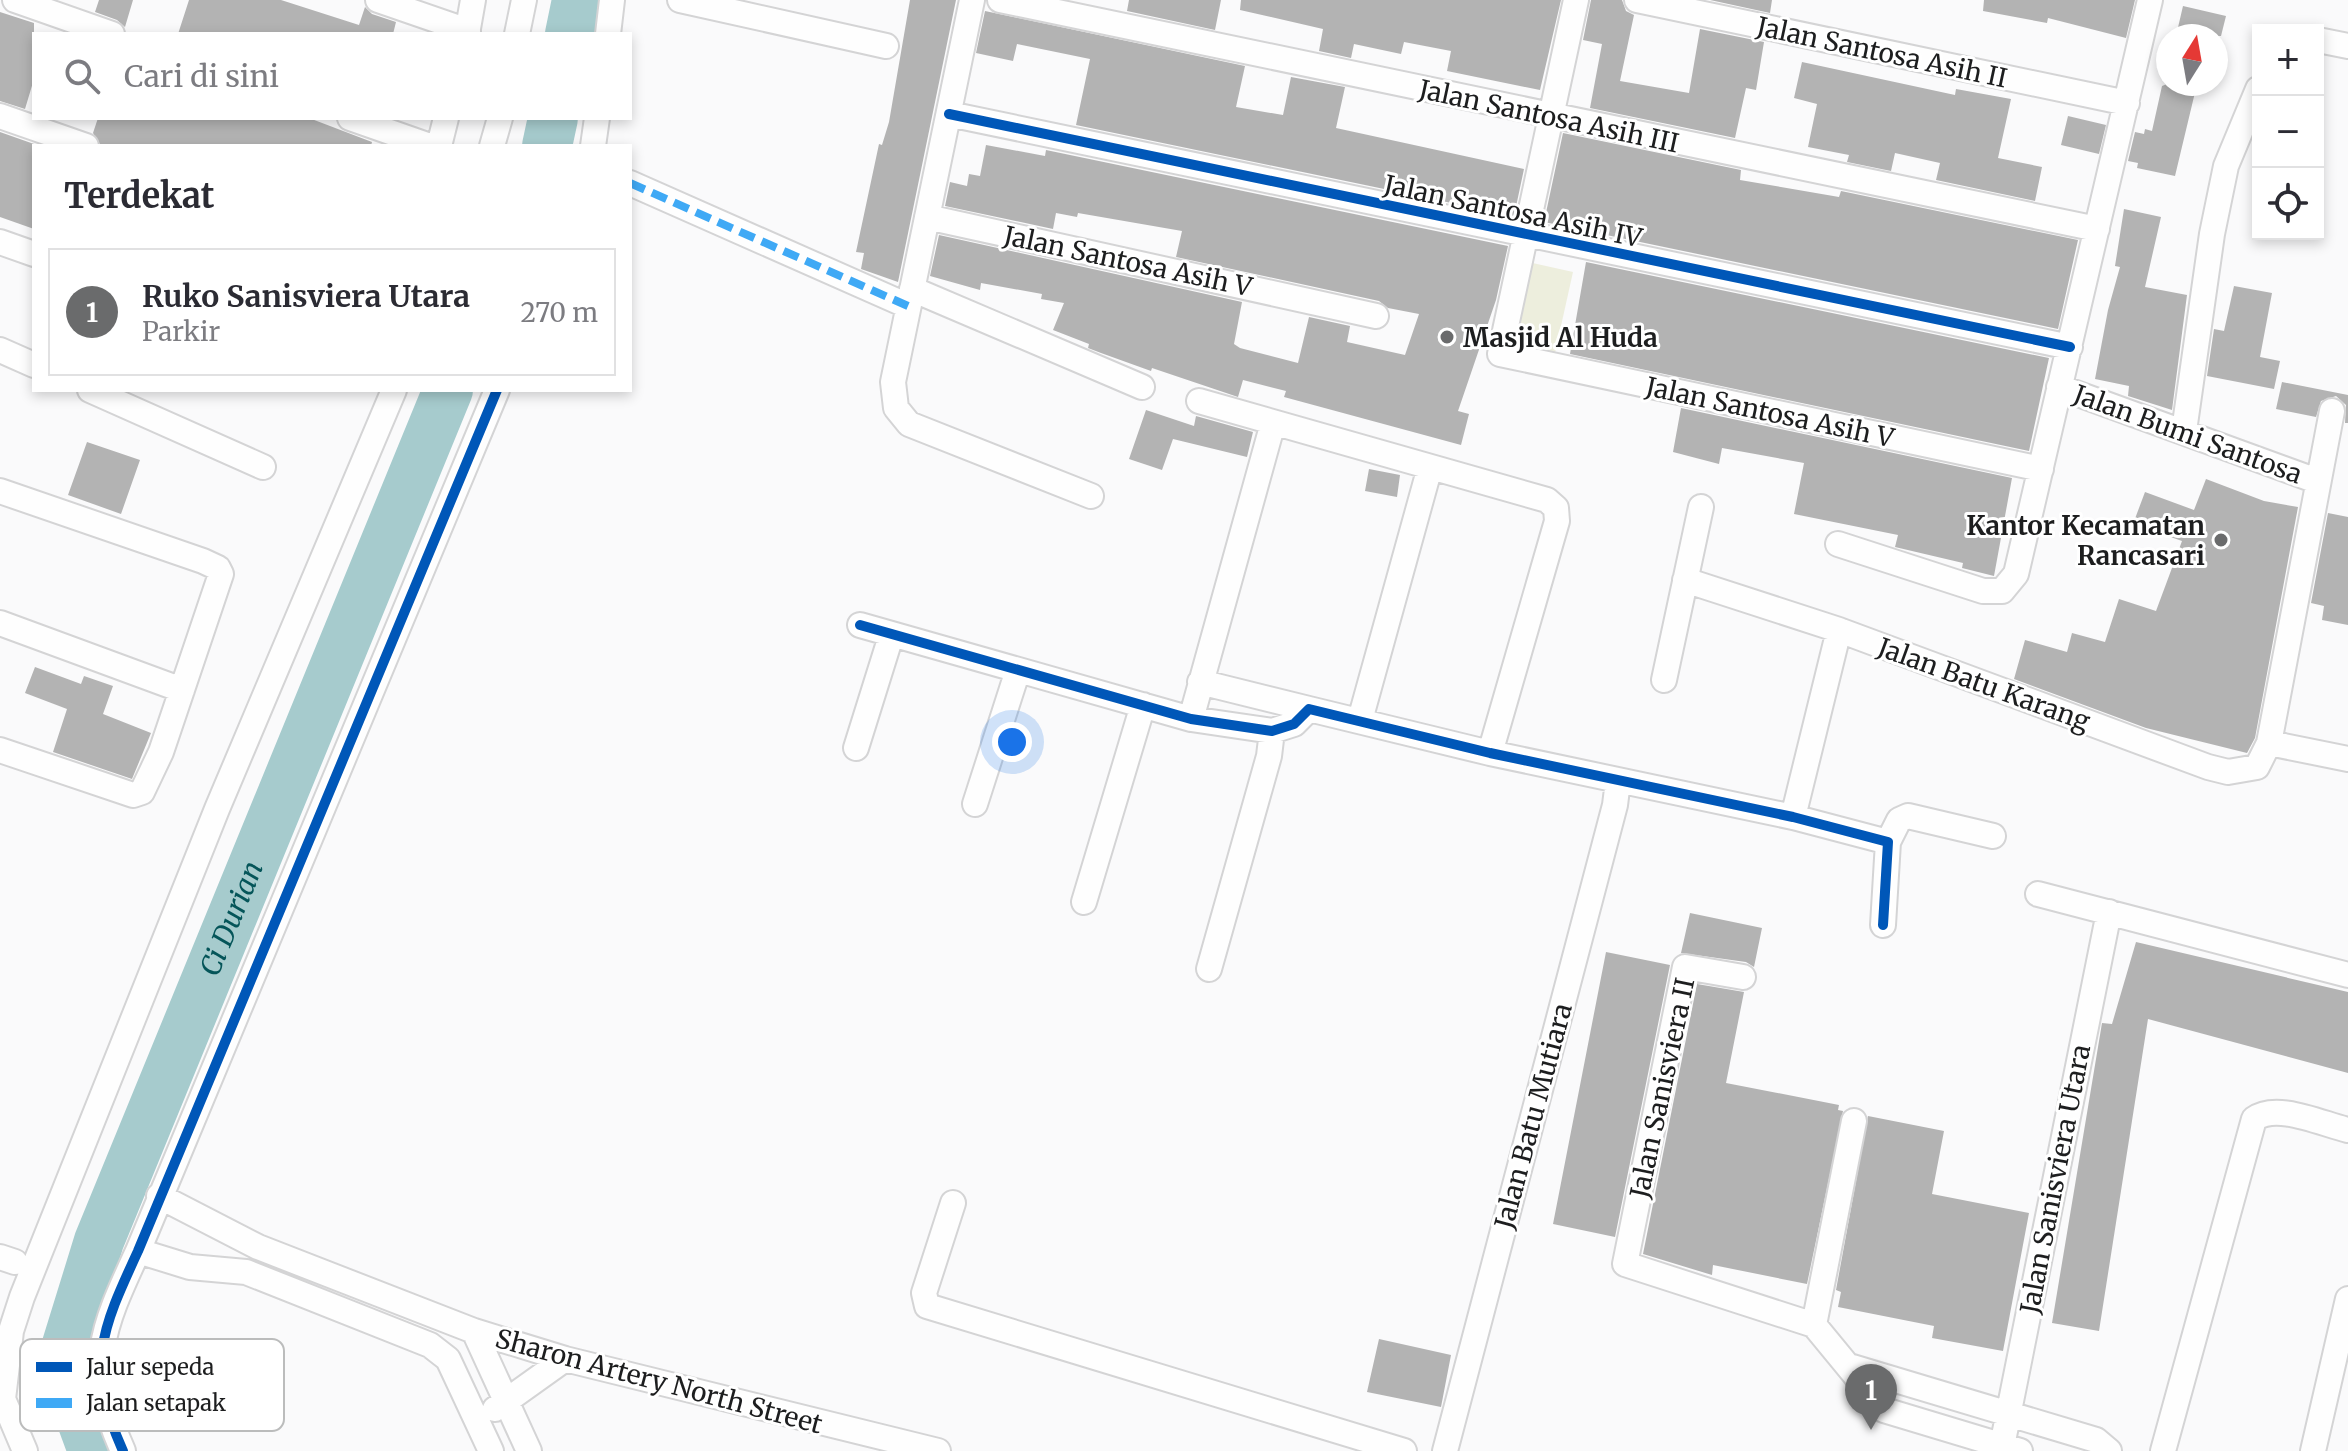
<!DOCTYPE html>
<html lang="id">
<meta charset="utf-8">
<style>
body{margin:0;font-family:Merriweather,serif;background:#f2f2f3;color:#2b2b33}
.controls{position:absolute;right:24px;top:24px;display:grid;overflow:hidden;border-radius:0px;box-shadow:0 4px 12px #0003}
.controls button{width:72px;height:72px;display:grid;place-items:center;padding:0;border:0;border-bottom:2px solid #e1e1e2;background:#fff;color:#2b2b33;font:40px sans-serif}
.compass{position:absolute;left:2156px;top:24px;width:72px;height:72px;border-radius:50%;background:#fff;box-shadow:0 4px 12px #0003;rotate:11deg}
.you{position:absolute;left:1012px;top:742px;width:28px;height:28px;margin:-20px;border:6px solid #fff;border-radius:50%;background:#1a73e8;box-shadow:0 0 0 12px #1a73e833}
.badge{display:grid;place-items:center;width:52px;height:52px;border-radius:50%;background:#6a6b6c;color:#fff;font-size:26px;font-weight:700}
.pin{position:absolute;translate:-50% -66px;filter:drop-shadow(0 2px 4px #0008)}
.pin::after{content:'';position:absolute;top:42px;width:28px;height:24px;background:inherit;clip-path:polygon(0 0,100% 0,50% 100%)}
.list{margin:0;padding:0;list-style:none}
h2{display:flex;justify-content:space-between;align-items:center;height:104px;margin:0;padding:0 32px;font-size:34px}
h2 small{font-size:26px;font-weight:400;color:#7c7c81}
.list li{display:grid;grid-template-columns:52px 1fr auto;gap:24px;align-items:center;box-sizing:border-box;height:128px;margin:0 16px 16px;padding:0 16px;border:2px solid #e1e1e2;border-radius:0px}
.list b{display:block;font-size:30px;white-space:nowrap}
.list p{margin:0;font-size:26px;white-space:nowrap;color:#7c7c81}
.list em{font-size:26px;font-style:normal;color:#7c7c81}
.icon{flex:none;width:44px;height:44px;fill:none;stroke:currentColor;stroke-width:2;stroke-linecap:round;stroke-linejoin:round}
.map{position:relative;flex:none;width:2348px;height:1451px;overflow:hidden}
.search{position:absolute;background:#fff;box-shadow:0 4px 12px #0003;left:32px;top:32px;width:600px;height:88px;display:flex;align-items:center;gap:20px;box-sizing:border-box;padding:0 28px;border-radius:0px;color:#7c7c81;font-size:30px}
.panel{position:absolute;background:#fff;box-shadow:0 4px 12px #0003;left:32px;top:144px;width:600px;height:248px;border-radius:0px}
.map>svg:first-child{display:block}
</style>
<div class="map">
<svg width="2348" height="1451" viewBox="0 0 2348 1451">
<rect width="100%" height="100%" fill="#fafafb"/>
<!-- pitch -->
<path fill="#edeedd" d="M1528,262l45,10 -20,90 -45,-10z"/>
<g fill="none" stroke-linecap="round" stroke-linejoin="round">
<!-- river -->
<g stroke="#a6cbcd" stroke-width="50">
<path d="M570,34l7,-34"/>
<path d="M547,146l6,-28"/>
<path id="s1" d="M93,1451l-32,-87 38,-123 349,-851"/>
</g>
</g>
<!-- building -->
<path fill="#b3b3b3" d="M99,0h34l-8,27 -8,-7 -22,-8z
M189,0h92l78,25 6,-18 7,7 24,8 -3,12h-215z
M910,0h46l-58,282 -37,-13 3,-16 -8,-1 23,-108 3,1 7,-23z
M1129,0h92l-6,30 -88,-19z
M1241,0h320l-21,90 -93,-19 4,-20 -47,-9 -3,12 -47,-10 -3,14 -32,-7 4,-22 -83,-19z
M1591,0h31l4,11 8,4 -14,66 69,12 11,-64 64,13 -8,48 -10,-2 -11,50 -145,-30 12,-64 -19,-4z
M1710,0h62l-2,13z
M1984,0h151l-9,38 -78,-20 -1,5 -64,-12z
M2183,6l43,10 -5,20h-45z
M985,11l260,55 -9,41 47,8 8,-38 54,10 -9,41 188,41 -10,47 -438,-91 14,-66 -73,-15 -4,17 -37,-8z
M0,12l34,11v56l-9,30 -25,-8z
M1802,62l153,33 1,-6 55,10 -13,59 44,9 -7,34 -99,-21 4,-17 -45,-10 -4,18 -44,-9 2,-7 -41,-8 9,-43 -23,-6z
M2167,84h30l-22,92 -38,-8 1,-5 -10,-2 7,-29 9,2 1,-5 7,2 10,-45z
M2068,116l38,9 -7,29 -38,-9z
M98,118h211l63,24 -1,4h-270l-8,-13z
M0,132l34,12v85l-34,-12z
M1563,133l178,37 -1,10 99,17 2,-6 237,49 -20,89 -514,-107z
M986,145l59,11 1,-6 462,96 -12,54 -38,111 11,3 -8,31 -177,-48 2,-6 -43,-11 -5,17 -86,-29 -1,3 -50,-18 -13,-5 1,-4 -36,-14 11,-27 -23,-4 1,-5 -61,-11 -1,7 -50,-14 9,-41 303,67 -8,42 6,4 58,15 11,-46 41,9 -3,16 58,13 14,-41 -31,-6 -9,-7 -203,-44 6,-26 -104,-18 -1,4 -21,-4 -3,16 -108,-23 5,-24 17,4 2,-12 11,2z
M2124,209l37,8 -16,70 42,8 -15,115 -44,-14 1,-10 -34,-7 13,-69 12,-43 -5,-1z
M1586,262l463,96 -20,93 -459,-97z
M2234,286l38,7 -12,64 20,4 -6,28 -67,-13 7,-47 10,2z
M2282,382l66,13v28h-3l1,-18 -10,-9 -15,5 -5,16 -40,-8z
M1681,408l331,70 -18,98 -32,-8 1,-5 -68,-16 3,-12 -104,-21 10,-51 -82,-15 -3,16 -46,-12z
M1146,410l48,16 2,-10 57,16 -6,25 -74,-18 -11,31 -33,-11z
M87,442l53,18 -19,54 -53,-19z
M1369,469l31,6 -3,22 -32,-6z
M2206,479l58,22 34,6 -43,231 -8,15 -101,-25 -132,-49 11,-39 42,12 5,-19 33,9 14,-43 37,12 26,-70 -49,-17 12,-32 49,18z
M2328,513l20,4v108l-26,-5 2,-14 -13,-3z
M35,667l46,17 3,-8 29,10 -10,28 48,19 -19,46 -79,-27 14,-43 -42,-16z
M1690,913l72,15 -8,39 -8,-5 -65,-9z
M2136,942l212,50v81l-200,-54 -49,312 -47,-8 50,-300 10,1z
M1606,952l64,13 -55,272 -62,-13z
M1697,984l47,8 -18,91 113,22 -1,5 5,1 -36,173 -94,-19 -1,10 -69,-21z
M1868,1116l76,15 -12,63 97,19 -26,138 -71,-13 2,-12 -96,-19 3,-15 -5,-2z
M1379,1339l72,16 -10,52 -74,-15z"/>
<g fill="none" stroke-linecap="round" stroke-linejoin="round">
<defs>
<path id="minor" d="M15,0l97,34
M378,0l90,31
M680,0l206,46
M972,0l-79,382 3,26 13,16 182,72
M1000,0l1097,229
M1576,0l-76,354 541,115
M1637,0l490,103
M467,34l6,-34
M517,34l7,-34
M608,34l4,-34
M2318,40l30,6
M949,114l1121,233
M0,116l86,30
M350,118l80,28
M439,146l7,-28
M492,146l8,-28
M593,146l4,-28
M630,183l278,123
M927,217l449,99
M0,242l34,12
M912,289l230,98
M0,350l34,15
M2059,387l258,94
M90,390l173,77
M1199,401l348,99 9,8 1,13 -67,232
M2184,431l28,-197 14,-68 32,-77
M0,491l203,70 15,7 3,6 -60,178 -19,40 -9,3 -133,-45
M1838,544l145,47h19l14,-17 134,-574
M1685,580l154,50 369,137 20,5 29,-5 12,-24 63,-332
M0,623l182,67
M860,625l331,94 81,12 22,-7 15,-15 181,44 303,64 95,25 -5,83
M1664,680l37,-173
M1200,682l109,27
M1191,719l82,-296
M1360,720l70,-253
M2269,743l79,16
M856,748l35,-112
M975,804l43,-134
M1793,817l46,-187
M1888,842l11,-22 9,-4 85,20
M2038,894l310,81
M1084,902l59,-197
M1209,969l60,-213 3,-25
M1743,977l-58,-10 -60,297 189,61 70,85 136,41
M159,1196l99,51 216,84 55,120
M953,1203l-29,90 3,13 477,145
M138,1251l52,16 56,5 184,73 18,14 43,92
M0,1257l15,5
M1814,1325l40,-204
M474,1331l91,28 373,92
M1849,1366l247,74 13,11
M495,1409l70,-50
M25,1451l-22,-52 8,-68 11,-34 195,-488 177,-419
M123,1451c-38,-85 -22,-120 15,-200l359,-861
M1445,1451l170,-646 3,-24
M2001,1451l108,-539
M2163,1451l91,-332c23,-17 68,5 94,11
M2313,1451l35,-152"/>
</defs>
<!-- minor casing -->
<use href="#minor" stroke="#d4d4d5" stroke-width="28"/>
<!-- minor -->
<use href="#minor" stroke="#fefefe" stroke-width="24"/>
<!-- quiet -->
<path stroke="#3fa9f5" stroke-width="8" stroke-dasharray="16 8" stroke-linecap="butt" d="M630,183l278,123"/>
<defs>
<path id="cycleway" d="M949,114l1121,233
M860,625l331,94 81,12 22,-7 15,-15 181,44 303,64 95,25 -5,83
M123,1451c-38,-85 -22,-120 15,-200l359,-861"/>
</defs>
<!-- cycleway casing -->
<use href="#cycleway" stroke="#fff" stroke-width="15"/>
<!-- cycleway -->
<use href="#cycleway" stroke="#0057b8" stroke-width="10"/>
</g>
<!-- markers -->
<g fill="#6a6b6c" stroke="#fff" stroke-width="3">
<circle cx="1447" cy="337" r="8"/>
<circle cx="2221" cy="540" r="8"/>
</g>
<g text-anchor="middle" dominant-baseline="central" stroke-width="6" stroke-linejoin="round" paint-order="stroke">
<!-- street labels -->
<g font-size="26" fill="#1d1e1f" stroke="#fff">
<text transform="translate(1882 52) rotate(12)">Jalan Santosa Asih II</text>
<text transform="translate(1549 116) rotate(12)">Jalan Santosa Asih III</text>
<text transform="translate(1513 211) rotate(12)">Jalan Santosa Asih IV</text>
<text transform="translate(1128 261) rotate(12)">Jalan Santosa Asih V</text>
<text transform="translate(1770 412) rotate(12)">Jalan Santosa Asih V</text>
<text transform="translate(2188 434) rotate(20)">Jalan Bumi Santosa</text>
<text transform="translate(1984 684) rotate(20)">Jalan Batu Karang</text>
<text transform="translate(1662 1088) rotate(-78)">Jalan Sanisviera II</text>
<text transform="translate(1533 1116) rotate(-75)">Jalan Batu Mutiara</text>
<text transform="translate(2055 1179) rotate(-79)">Jalan Sanisviera Utara</text>
<text transform="translate(659 1381) rotate(15)">Sharon Artery North Street</text>
</g>
<!-- poi labels -->
<g font-size="26" font-weight="bold" fill="#1d1e1f" stroke="#fff" text-anchor="start">
<text x="1463" y="337">Masjid Al Huda</text>
<text x="2205" y="525" text-anchor="end">Kantor Kecamatan<tspan x="2205" dy="30">Rancasari</tspan></text>
</g>
<!-- water labels -->
<g font-size="28" font-style="italic" fill="#055559" stroke="#fff">
<text stroke="none"><textPath href="#s1" startOffset="570">Ci Durian</textPath></text>
</g>
</g>
<!-- legend -->
<rect x="20" y="1339" width="264" height="92" rx="12" fill="#fff" stroke="#bbbcbc" stroke-width="2"/>
<rect x="36" y="1362" width="36" height="10" fill="#0057b8"/>
<rect x="36" y="1398" width="36" height="10" fill="#3fa9f5"/>
<g font-size="22" fill="#1d1e1f">
<text x="86" y="1375">Jalur sepeda</text>
<text x="86" y="1411">Jalan setapak</text>
</g>
</svg>
<div class="controls">
<button>+</button>
<button>−</button>
<button><svg class="icon" aria-label="locate" viewBox="0 0 24 24"><circle cx="12" cy="12" r="6"/><path d="M12 2v4M12 18v4M2 12h4M18 12h4"/></svg></button>
</div>
<svg class="compass" viewBox="-18 -18 36 36"><path d="M0-13l5 13h-10z" fill="#e53935"/><path d="M0 13l5-13h-10z" fill="#7c7c81"/></svg>
<div class="you"></div>
<div class="pin badge" style="left:1871px;top:1430px">1</div>
<div class="search"><svg class="icon" aria-label="search" viewBox="0 0 24 24"><circle cx="10" cy="10" r="6"/><path d="M15 15l6 6"/></svg>Cari di sini</div>
<section class="panel">
<h2>Terdekat<small></small></h2>
<ul class="list">
<li><span class="badge">1</span><div><b>Ruko Sanisviera Utara</b><p>Parkir</p></div><em>270 m</em></li>
</ul>
</section>
</div>
